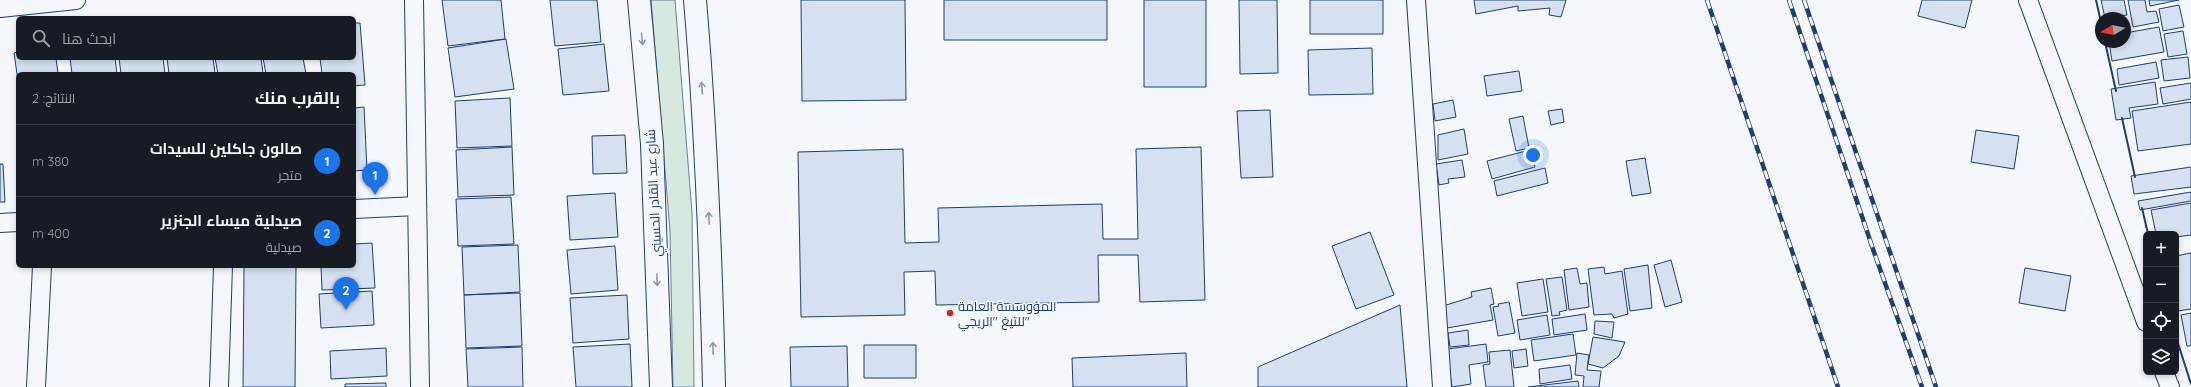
<!DOCTYPE html>
<html lang="ar">
<meta charset="utf-8">
<style>
body{margin:0;font-family:Quicksand,Cairo,sans-serif;background:#242831;color:#f1f3f6;direction:rtl}
.controls{position:absolute;right:12px;bottom:12px;display:grid;overflow:hidden;border-radius:6px;box-shadow:0 2px 6px #0003}
.controls button{width:36px;height:36px;display:grid;place-items:center;padding:0;border:0;border-bottom:1px solid #363941;background:#171b24;color:#f1f3f6;font:20px sans-serif}
.compass{position:absolute;left:2095px;top:12px;width:36px;height:36px;border-radius:50%;background:#171b24;box-shadow:0 2px 6px #0003;rotate:260deg}
.you{position:absolute;left:1533px;top:155px;width:14px;height:14px;margin:-10px;border:3px solid #fff;border-radius:50%;background:#1a73e8;box-shadow:0 0 0 6px #1a73e833}
.badge{display:grid;place-items:center;width:26px;height:26px;border-radius:50%;background:#1a73e8;color:#fff;font-size:13px;font-weight:700}
.pin{position:absolute;translate:-50% -33px;filter:drop-shadow(0 1px 2px #0008)}
.pin::after{content:'';position:absolute;top:21px;width:14px;height:12px;background:inherit;clip-path:polygon(0 0,100% 0,50% 100%)}
.list{margin:0;padding:0;list-style:none}
h2{display:flex;justify-content:space-between;align-items:center;height:52px;margin:0;padding:0 16px;font-size:17px}
h2 small{font-size:13px;font-weight:400;color:#9ea1a6}
.list li{display:grid;grid-template-columns:26px 1fr auto;gap:12px;align-items:center;box-sizing:border-box;height:72px;padding:0 16px;border-top:1px solid #363941}
.list b{display:block;font-size:15px;white-space:nowrap}
.list p{margin:0;font-size:13px;white-space:nowrap;color:#9ea1a6}
.list em{font-size:13px;font-style:normal;color:#9ea1a6}
.icon{flex:none;width:22px;height:22px;fill:none;stroke:currentColor;stroke-width:2;stroke-linecap:round;stroke-linejoin:round}
.map{position:relative;flex:none;width:2191px;height:387px;overflow:hidden;direction:ltr}
.search{position:absolute;background:#171b24;box-shadow:0 2px 6px #0003;left:16px;top:16px;width:340px;height:44px;display:flex;align-items:center;gap:10px;box-sizing:border-box;padding:0 14px;border-radius:6px;color:#9ea1a6;font-size:15px}
.panel{position:absolute;background:#171b24;box-shadow:0 2px 6px #0003;left:16px;top:72px;width:340px;height:196px;border-radius:6px;direction:rtl}
.map>svg:first-child{display:block}
</style>
<div class="map">
<svg width="2191" height="387" viewBox="0 0 2191 387">
<rect width="100%" height="100%" fill="#f4f7fb"/>
<!-- green -->
<path fill="#d7e8df" stroke="#687fa3" d="M651,0h24l17,213 2,174h-21l-3,-156z"/>
<!-- building -->
<path fill="#d5e0f0" stroke="#1d3f73" d="M442,0h59l4,39 -57,7z
M550,0h47l4,42 -46,4z
M801,0h104l1,100 -104,1z
M944,0h163v40h-163z
M1144,0h62v87h-62z
M1239,0h38l1,73 -38,1z
M1310,0h73v34h-73z
M1474,0h92l-5,17 -12,-2 1,-7 -32,3v-5l-42,8z
M1922,0h50l-7,28 -47,-12z
M2101,0h23l3,15 -22,3z
M2128,0h17l2,12 9,-1 3,11 -26,5z
M2149,0h30l-29,6z
M2179,5l5,22 -21,4 -4,-22z
M354,23h6l5,62 -11,1v-12h-32l-2,-16h34z
M2159,27l5,25 -52,9 -3,-19h16v-9z
M2183,31l4,23 -19,3 -4,-23z
M506,39l8,50 -59,8 -7,-49z
M604,44l5,47 -46,4 -5,-46z
M1372,48l1,46 -64,1 -1,-45z
M18,52v6h38l2,16h-40v7l-4,-28z
M2188,57l2,21 -26,3 -3,-21z
M70,58h45l2,16h-45z
M119,58h44l2,16h-44z
M167,58h46l2,16h-46z
M215,58h46l2,16h-45z
M263,58h40l3,16h-40z
M2156,62l3,16 -40,7 -2,-16z
M1519,71l3,20 -35,5 -3,-20z
M2155,82l3,22 -29,4 2,10 -15,2 -5,-31z
M2191,83v16l-28,5 -3,-16z
M510,98l2,48 -55,2 -2,-47z
M1453,100l3,17 -21,4 -2,-17z
M2191,102v42l-53,7 -6,-40z
M364,107l3,63 -13,1v-63z
M1562,109l2,13 -13,3 -3,-14z
M1270,110l3,67 -32,1 -4,-67z
M1523,116l6,32 -13,3 -7,-32z
M1464,129l4,25 -30,6v-25z
M1976,130l43,6 -5,33 -43,-7z
M625,135l2,38 -34,1 -1,-38z
M512,147l2,48 -56,2 -2,-47z
M1201,147l4,153 -65,2 -2,-47h-40l1,47 -163,3 -1,-34 -31,1 1,43 -104,2 -3,-165 105,-3 2,94 34,-1 -1,-34 164,-4 1,35h35l-2,-90z
M1530,150l5,17 -43,12 -5,-18z
M1645,158l6,35 -19,3 -6,-35z
M1462,160l3,17 -17,2 1,4 -10,2 -3,-21z
M0,164h3l2,38h-5z
M2191,167v20l-57,7 -3,-18z
M1545,168l3,15 -51,13 -3,-15z
M2191,192v9l-51,9 -2,-9z
M615,193l3,44 -48,3 -3,-44z
M511,197l3,47 -56,2 -2,-47z
M2191,203v32l-15,2v-3h-20l-5,-24z
M1370,232l24,63 -38,14 -24,-63z
M372,243l3,45 -53,2 -1,-24h33v-22z
M518,245l2,47 -56,3 -2,-48z
M615,246l3,44 -47,4 -4,-44z
M2191,253v56l-13,2 -2,-55z
M1671,260l11,42 -17,5 -11,-42z
M1648,265l4,43 -22,3 -6,-42z
M244,266h52l-1,121h-52z
M1604,267l1,7 17,-3 6,43 -14,4 -2,-4 -18,1 -6,-46z
M1577,268l3,16 7,-1 2,24 -20,3 -5,-40z
M2025,268l46,8 -6,35 -46,-8z
M1562,277l5,33 -8,2 1,3 -8,1 -6,-37z
M1543,279l5,33 -26,4 -5,-33z
M1491,288l3,16 -4,1 3,15 -46,8 -4,-22 29,-9 -1,-5z
M372,291l2,34 -53,3 -2,-34z
M520,293l2,53 -56,2 -2,-53z
M627,295l2,44 -56,4 -3,-45z
M1509,302l6,31 -17,3 -5,-29 6,-1 -1,-2z
M1400,305l7,82h-149v-20z
M2191,313v33h-4l-6,-31z
M1585,314l2,16 -33,5 -2,-16z
M1547,315l3,20 -30,5 -3,-20z
M1595,321l19,1 -2,16 -18,-4z
M1468,330l1,15 -19,2 -2,-14z
M1573,334l3,21 -42,6 -3,-21z
M1593,337l32,5 -6,14 -16,12 -15,-4z
M630,344l2,43h-56l-3,-40z
M1486,344l2,18 -19,3 2,19 -19,3 -5,-38z
M864,345h52v33h-52z
M847,346l1,41h-57l-1,-40z
M522,347l1,40h-55l-2,-38z
M386,348l1,28 -56,3 -1,-28z
M1526,349l2,17 -14,2 -2,-17z
M1510,350l4,37h-28l-3,-22 7,-1 -1,-12z
M1186,353l1,34h-114l-1,-29z
M1577,353l12,2 -2,15 14,1 -2,16h-16l1,-11 -9,-1z
M1570,365l2,14 -32,5 -1,-15z
M1578,381l1,6h-51z
M386,383v4h-41v-3z"/>
<g fill="none" stroke-linecap="round" stroke-linejoin="round">
<defs>
<path id="street" d="M414,0l6,387
M1416,0l26,387
M2028,0l118,322
M0,8l76,-8
M354,209l63,-3
M0,223l18,-1
M2164,372l6,15
M36,387l6,-121
M219,387l4,-121"/>
<path id="primary" d="M639,0l13,144 9,243
M695,0c11,129 16,258 19,387"/>
</defs>
<!-- street casing -->
<use href="#street" stroke="#1d3f73" stroke-width="20"/>
<!-- primary casing -->
<use href="#primary" stroke="#1d3f73" stroke-width="24"/>
<!-- street -->
<use href="#street" stroke="#f4f7fb" stroke-width="18"/>
<!-- primary -->
<use href="#primary" stroke="#f4f7fb" stroke-width="22"/>
<defs>
<path id="rail" d="M1707,0l131,387
M1789,0l85,252 48,135
M1804,0l132,387"/>
</defs>
<!-- rail casing -->
<use href="#rail" stroke="#1d3f73" stroke-width="4.5"/>
<!-- rail -->
<use href="#rail" stroke="#f4f7fb" stroke-width="3" stroke-dasharray="9" stroke-linecap="butt"/>
<!-- wall -->
<path stroke="#1d3f73" stroke-width="2" d="M2096,0l5,22
M2105,42l11,49
M2122,118l13,59
M2142,208l6,26
M2176,337l15,47"/>
</g>
<!-- one-way arrows -->
<defs><path id="oneway-shaft" d="M-6 0H5M1.5-3L5.5 0L1.5 3" fill="none" stroke-width="1.6" stroke-linecap="round" stroke-linejoin="round"/></defs>
<g stroke="#889bb7">
<use href="#oneway-shaft" transform="translate(642 39) rotate(85)"/>
<use href="#oneway-shaft" transform="translate(702 88) rotate(-94)"/>
<use href="#oneway-shaft" transform="translate(709 218) rotate(-93)"/>
<use href="#oneway-shaft" transform="translate(657 280) rotate(88)"/>
<use href="#oneway-shaft" transform="translate(713 348) rotate(-91)"/>
</g>
<!-- markers -->
<circle fill="#c62828" stroke="#f4f7fb" stroke-width="1.5" cx="950" cy="313" r="4"/>
<g text-anchor="middle" dominant-baseline="central" stroke-width="3" stroke-linejoin="round" paint-order="stroke">
<!-- street labels -->
<g font-size="13" fill="#1d3f73" stroke="#f4f7fb">
<text transform="translate(653 193) rotate(-93)">شارع عبد القادر الحسيني</text>
</g>
<!-- poi labels -->
<g font-size="13" fill="#1d3f73" stroke="#f4f7fb" text-anchor="start">
<text x="958" y="306">المؤوسسة العامة<tspan x="958" dy="15">للتيغ "الريجي"</tspan></text>
</g>
</g>
</svg>
<div class="controls">
<button>+</button>
<button>−</button>
<button><svg class="icon" aria-label="locate" viewBox="0 0 24 24"><circle cx="12" cy="12" r="6"/><path d="M12 2v4M12 18v4M2 12h4M18 12h4"/></svg></button>
<button><svg class="icon" aria-label="layers" viewBox="0 0 24 24"><path d="M12 4l9 5-9 5-9-5zM3 14l9 5 9-5"/></svg></button>
</div>
<svg class="compass" viewBox="-18 -18 36 36"><path d="M0-13l5 13h-10z" fill="#e53935"/><path d="M0 13l5-13h-10z" fill="#9ea1a6"/></svg>
<div class="you"></div>
<div class="pin badge" style="left:375px;top:195px">1</div>
<div class="pin badge" style="left:346px;top:310px">2</div>
<div class="search"><svg class="icon" aria-label="search" viewBox="0 0 24 24"><circle cx="10" cy="10" r="6"/><path d="M15 15l6 6"/></svg>ابحث هنا</div>
<section class="panel">
<h2>بالقرب منك<small>النتائج: 2</small></h2>
<ul class="list">
<li><span class="badge">1</span><div><b>صالون جاكلين للسيدات</b><p>متجر</p></div><em>380 m</em></li>
<li><span class="badge">2</span><div><b>صيدلية ميساء الجنزير</b><p>صيدلية</p></div><em>400 m</em></li>
</ul>
</section>
</div>
